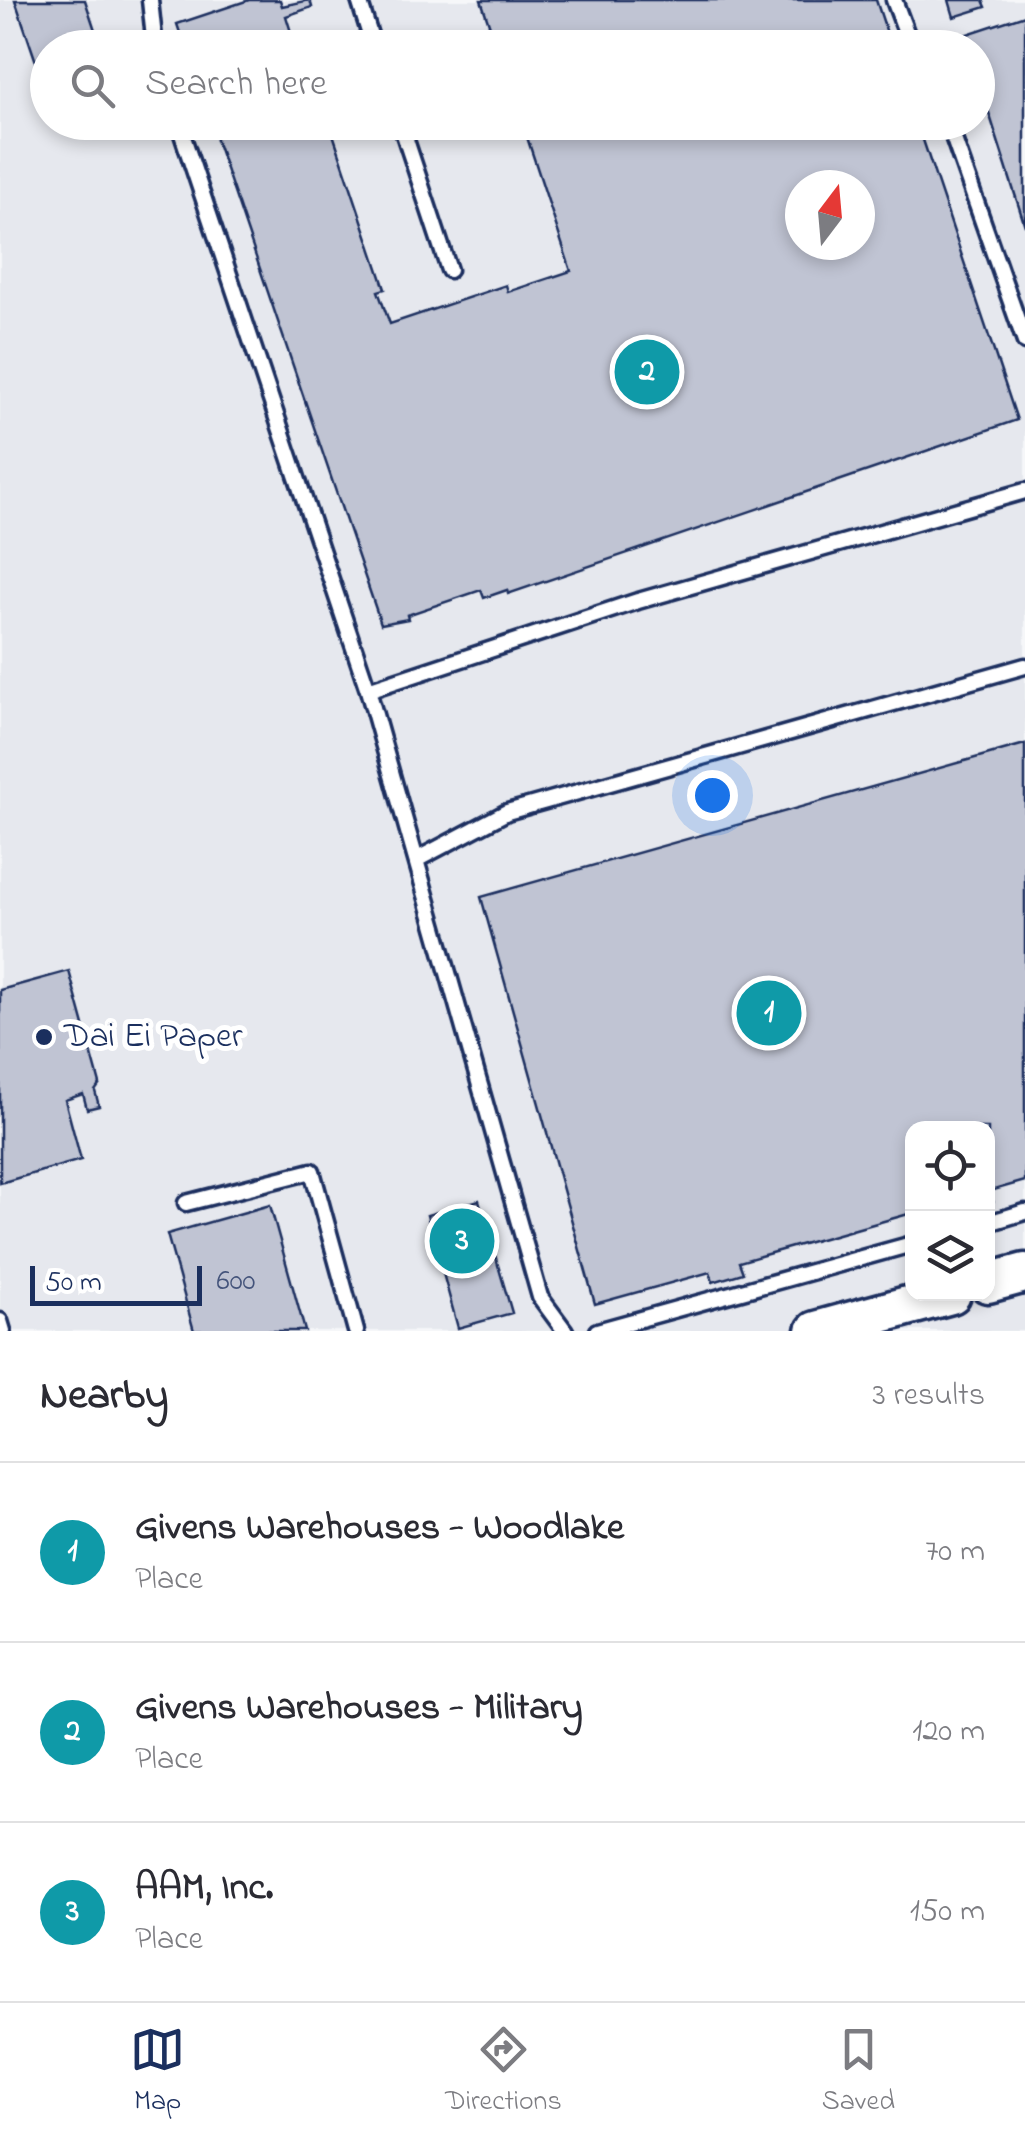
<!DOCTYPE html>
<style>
body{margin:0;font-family:"Indie Flower",sans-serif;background:#f2f2f3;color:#2b2b33}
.controls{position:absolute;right:30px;bottom:30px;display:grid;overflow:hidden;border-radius:20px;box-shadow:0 5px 15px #0003}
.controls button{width:90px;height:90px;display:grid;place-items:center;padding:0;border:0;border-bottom:2px solid #e1e1e2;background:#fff;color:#2b2b33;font:50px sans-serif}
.compass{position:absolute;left:785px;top:170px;width:90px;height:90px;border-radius:50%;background:#fff;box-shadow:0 5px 15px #0003;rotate:16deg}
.scale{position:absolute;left:30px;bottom:25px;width:172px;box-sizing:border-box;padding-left:10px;border:5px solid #1b2f5e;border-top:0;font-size:28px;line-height:35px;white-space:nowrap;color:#1b2f5e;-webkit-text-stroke:8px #fff;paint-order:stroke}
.you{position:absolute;left:712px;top:795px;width:35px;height:35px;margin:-25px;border:8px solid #fff;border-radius:50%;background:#1a73e8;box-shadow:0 0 0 15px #1a73e833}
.badge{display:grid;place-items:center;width:65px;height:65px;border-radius:50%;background:#1b2f5e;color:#fff;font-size:32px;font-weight:700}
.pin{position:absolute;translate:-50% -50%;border:5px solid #fff;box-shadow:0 2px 10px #0006}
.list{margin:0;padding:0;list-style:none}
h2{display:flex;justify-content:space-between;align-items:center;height:130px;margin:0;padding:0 40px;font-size:42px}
h2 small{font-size:32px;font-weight:400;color:#7c7c81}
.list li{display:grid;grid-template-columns:65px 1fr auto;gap:30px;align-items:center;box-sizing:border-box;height:180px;padding:0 40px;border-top:2px solid #e1e1e2}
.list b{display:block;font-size:38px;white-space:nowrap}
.list p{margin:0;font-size:32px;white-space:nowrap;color:#7c7c81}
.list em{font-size:32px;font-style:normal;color:#7c7c81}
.icon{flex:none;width:55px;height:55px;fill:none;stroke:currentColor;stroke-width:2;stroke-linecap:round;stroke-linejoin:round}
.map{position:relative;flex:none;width:1025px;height:1331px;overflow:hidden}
.search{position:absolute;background:#fff;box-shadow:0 5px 15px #0003;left:30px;right:30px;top:30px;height:110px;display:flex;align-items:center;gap:25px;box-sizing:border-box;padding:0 35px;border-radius:55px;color:#7c7c81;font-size:38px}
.sheet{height:670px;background:#fff}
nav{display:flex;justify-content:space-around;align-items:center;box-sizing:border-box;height:140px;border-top:2px solid #e1e1e2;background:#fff;font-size:28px;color:#7c7c81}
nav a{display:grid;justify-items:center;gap:5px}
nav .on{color:#1b2f5e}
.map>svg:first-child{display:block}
</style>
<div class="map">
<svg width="1025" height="1331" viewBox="0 0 1025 1331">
<rect width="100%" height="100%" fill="#f6f7f9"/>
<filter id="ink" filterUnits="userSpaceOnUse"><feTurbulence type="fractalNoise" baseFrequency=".01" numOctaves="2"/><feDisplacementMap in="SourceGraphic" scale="20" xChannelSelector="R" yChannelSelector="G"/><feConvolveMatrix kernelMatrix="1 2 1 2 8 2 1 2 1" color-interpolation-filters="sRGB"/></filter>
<g filter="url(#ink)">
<!-- built -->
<path fill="#e6e8ee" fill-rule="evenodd" d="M0,0h1025v1331h-1025zM48,48h930v74h-930zM800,185h60v60h-60zM912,1128h76v166h-76z"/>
<!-- building -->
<path fill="#c0c4d3" stroke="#1b2f5e" stroke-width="2.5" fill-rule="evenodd" d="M15,0h70l16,48h-53v49z
M249,0h31l2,6 28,-6 2,7 -26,9 10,32h-111l-8,-24z
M481,0h395l16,48h-395z
M949,0h34l3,7 -32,10z
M1025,15v211l-47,-148v-30h-10l-4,-13z
M210,122h119l56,167 -7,2 12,33 116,-39 2,7 63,-21 -49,-149h395l100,298 -509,174 -1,-4 -23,8 -3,-8 -74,25 1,4 -27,5zM800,185h60v60h-60z
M1025,744v437l-35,10 3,10 -5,1v-74h-76v85l-173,49 4,11 -30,9 -3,-10 -115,32 -114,-407z
M69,971l31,113 -5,7 4,15 -12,3 -4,-15 -18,6 16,60 -81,23v-193z
M479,1200l33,113 -54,15 -31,-113z
M270,1205l35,126h-111l-27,-97z"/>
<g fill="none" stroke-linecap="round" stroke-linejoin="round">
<defs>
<path id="lane" d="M150,0l5,48
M359,0l15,48
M894,0l18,48
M178,122l190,568 48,170
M400,122l49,148
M948,122l77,220
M368,690l270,-89 387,-110
M186,1203l126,-32 44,160
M988,1223l37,-11
M0,1321l3,10
M565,1331l-25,-34 -124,-437 91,-48 518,-146
M597,1331l315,-87"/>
<path id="secondary" d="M988,1283l37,-10
M816,1331l135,-37"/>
</defs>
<!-- lane casing -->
<use href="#lane" stroke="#1b2f5e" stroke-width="21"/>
<!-- secondary casing -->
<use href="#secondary" stroke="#1b2f5e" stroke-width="45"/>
<!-- lane -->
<use href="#lane" stroke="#fff" stroke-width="14"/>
<!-- secondary -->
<use href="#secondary" stroke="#fff" stroke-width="38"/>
</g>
</g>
<!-- markers -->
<circle fill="#1b2f5e" stroke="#fff" stroke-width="4" cx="44" cy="1037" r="10"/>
<g text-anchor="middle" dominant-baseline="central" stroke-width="10" stroke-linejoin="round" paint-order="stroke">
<!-- number labels -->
<g font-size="30" fill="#44547b">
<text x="236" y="1282">600</text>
</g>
<!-- poi labels -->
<g font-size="35" fill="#1b2f5e" stroke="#fff" text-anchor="start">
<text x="64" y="1037">Dai Ei Paper</text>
</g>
</g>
</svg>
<div class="controls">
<button><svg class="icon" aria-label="locate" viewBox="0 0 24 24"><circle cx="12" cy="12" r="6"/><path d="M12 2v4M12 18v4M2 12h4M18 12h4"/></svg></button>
<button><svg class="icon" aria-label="layers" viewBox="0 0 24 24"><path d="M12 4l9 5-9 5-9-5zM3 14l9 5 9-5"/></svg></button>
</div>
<svg class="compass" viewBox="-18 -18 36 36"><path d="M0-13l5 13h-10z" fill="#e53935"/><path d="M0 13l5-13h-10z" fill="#7c7c81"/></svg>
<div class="scale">50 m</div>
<div class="you"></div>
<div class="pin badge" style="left:769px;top:1013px;background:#0f9aa8">1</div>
<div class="pin badge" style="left:647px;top:372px;background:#0f9aa8">2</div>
<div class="pin badge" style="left:462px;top:1241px;background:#0f9aa8">3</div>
<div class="search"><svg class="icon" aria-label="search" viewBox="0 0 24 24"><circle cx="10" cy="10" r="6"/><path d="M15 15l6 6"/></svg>Search here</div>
</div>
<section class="sheet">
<h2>Nearby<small>3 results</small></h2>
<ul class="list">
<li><span class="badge" style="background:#0f9aa8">1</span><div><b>Givens Warehouses - Woodlake</b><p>Place</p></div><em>70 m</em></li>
<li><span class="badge" style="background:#0f9aa8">2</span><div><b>Givens Warehouses - Military</b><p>Place</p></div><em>120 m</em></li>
<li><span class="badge" style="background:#0f9aa8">3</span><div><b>AAM, Inc.</b><p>Place</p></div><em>150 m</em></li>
</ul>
</section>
<nav>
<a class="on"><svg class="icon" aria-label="map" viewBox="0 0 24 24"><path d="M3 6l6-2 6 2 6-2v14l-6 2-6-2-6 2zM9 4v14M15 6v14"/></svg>Map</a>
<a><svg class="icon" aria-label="directions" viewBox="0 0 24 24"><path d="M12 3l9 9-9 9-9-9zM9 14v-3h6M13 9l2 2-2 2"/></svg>Directions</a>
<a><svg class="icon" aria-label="saved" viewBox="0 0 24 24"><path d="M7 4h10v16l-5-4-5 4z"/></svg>Saved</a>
</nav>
